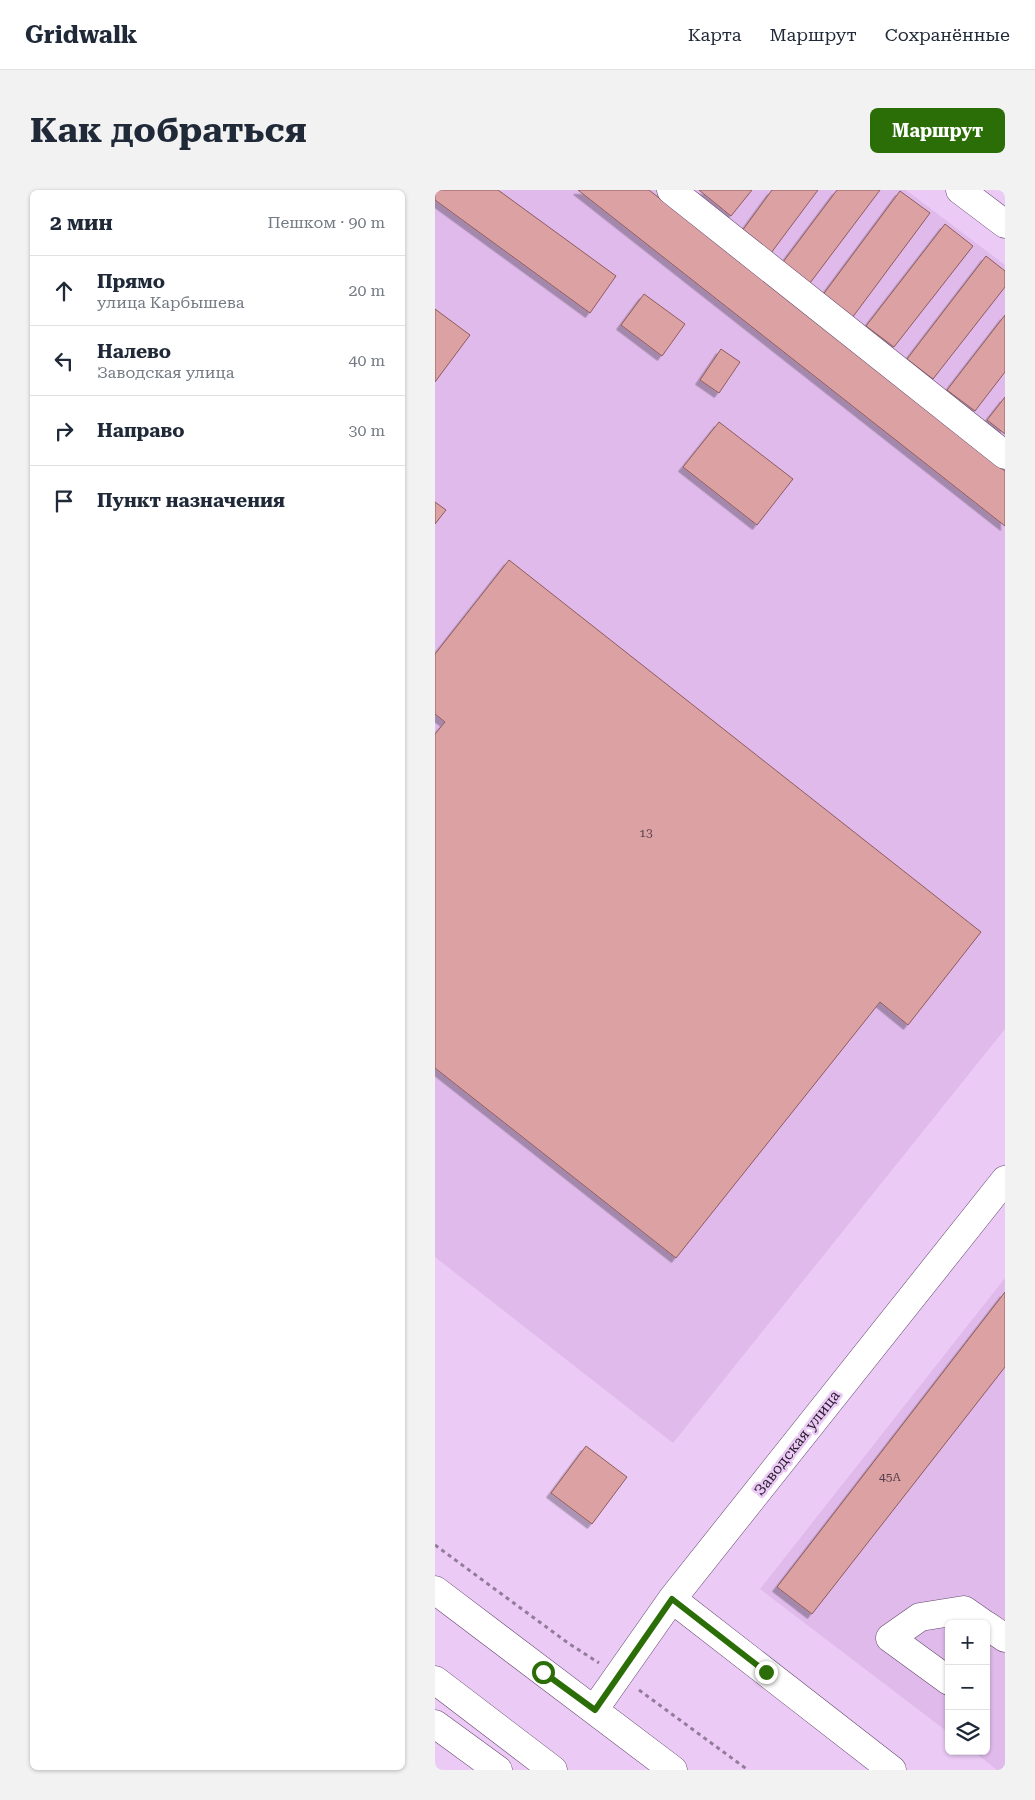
<!DOCTYPE html>
<html lang="ru">
<meta charset="utf-8">
<style>
body{margin:0;font-family:"Roboto Serif",serif;background:#f2f2f3;color:#1f2937}
.controls{position:absolute;right:15px;bottom:15px;display:grid;overflow:hidden;border-radius:8px;box-shadow:0 1px 4px #0004}
.controls button{width:45px;height:45px;display:grid;place-items:center;padding:0;border:0;border-bottom:1px solid #e0e1e3;background:#fff;color:#1f2937;font:25px sans-serif}
.stop{position:absolute;width:15px;height:15px;margin:-11px;border:4px solid #2b6e07;border-radius:50%;background:#fff}
.stop.end{background:#2b6e07;border-color:#fff;box-shadow:0 1px 5px #0008}
.list{margin:0;padding:0;list-style:none}
h2{display:flex;justify-content:space-between;align-items:center;height:65px;margin:0;padding:0 20px;font-size:21px}
h2 small{font-size:16px;font-weight:400;color:#747a83}
.list li{display:grid;grid-template-columns:32px 1fr auto;gap:15px;align-items:center;box-sizing:border-box;height:70px;padding:0 20px;border-top:1px solid #e0e1e3}
.list b{display:block;font-size:19px;white-space:nowrap}
.list p{margin:0;font-size:16px;white-space:nowrap;color:#747a83}
.list em{font-size:16px;font-style:normal;color:#747a83}
.icon{flex:none;width:28px;height:28px;fill:none;stroke:currentColor;stroke-width:2;stroke-linecap:round;stroke-linejoin:round}
.map{position:relative;flex:none;width:570px;height:1580px;overflow:hidden;border-radius:8px}
header{display:flex;align-items:center;gap:30px;box-sizing:border-box;height:70px;padding:0 25px;background:#fff;border-bottom:1px solid #e0e1e3}
header strong{font-size:24px}
nav{display:flex;gap:28px;margin-inline-start:auto;font-size:18px}
.intro{display:flex;align-items:center;justify-content:space-between;box-sizing:border-box;height:120px;padding:0 30px}
h1{margin:0;font-size:35px}
.button{padding:12px 22px;border-radius:8px;background:#2b6e07;color:#fff;font-size:18px;font-weight:700}
main{display:flex;gap:30px;padding:0 30px}
aside{flex:1;background:#fff;border-radius:8px;box-shadow:0 1px 4px #0004}
.map>svg:first-child{display:block}
</style>
<header>
<strong>Gridwalk</strong>
<nav><a>Карта</a><a>Маршрут</a><a>Сохранённые</a></nav>
</header>
<div class="intro"><h1>Как добраться</h1><a class="button">Маршрут</a></div>
<main>
<aside>
<h2>2 мин<small>Пешком · 90 m</small></h2>
<ul class="list">
<li><svg class="icon" aria-label="ahead" viewBox="0 0 24 24"><path d="M12 20V5M6 11l6-6 6 6"/></svg><div><b>Прямо</b><p>улица Карбышева</p></div><em>20 m</em></li>
<li><svg class="icon" aria-label="left" viewBox="0 0 24 24"><path d="M17 20v-9H6M10 6l-5 5 5 5"/></svg><div><b>Налево</b><p>Заводская улица</p></div><em>40 m</em></li>
<li><svg class="icon" aria-label="right" viewBox="0 0 24 24"><path d="M7 20v-9h11M14 6l5 5-5 5"/></svg><div><b>Направо</b></div><em>30 m</em></li>
<li><svg class="icon" aria-label="arrive" viewBox="0 0 24 24"><path d="M6 21V4h12l-3 4 3 4H6"/></svg><div><b>Пункт назначения</b></div></li>
</ul>
</aside>
<div class="map">
<svg width="570" height="1580" viewBox="0 0 570 1580">
<defs>
<filter id="shadow"><feDropShadow dx="-4.5" dy="4.5" stdDeviation="0" flood-color="#0004"/></filter>
</defs>
<rect width="100%" height="100%" fill="#ebcaf6"/>
<!-- built -->
<path fill="#dfbaeb" d="M0,0h471l99,75v764l-332,414 -238,-186z
M570,1088v492h-8l-24,-19h13v-127h-37v109l-189,-144z"/>
<!-- building -->
<path fill="#dca2a3" stroke="#8f5b5c" filter="url(#shadow)" d="M0,0h63l118,86 -26,37 -155,-113z
M143,0h71l356,281v55z
M264,0h53l-21,26z
M337,0h46l-47,63 -29,-22z
M402,0h43l-73,97 -27,-21z
M465,1l30,22 -78,105 -30,-22z
M510,34l28,22 -79,101 -28,-21z
M551,66l19,15v16l-72,92 -26,-20z
M209,104l41,30 -23,32 -41,-31z
M0,119l35,26 -35,47z
M570,125v57l-30,39 -28,-21z
M286,159l19,13 -21,31 -19,-13z
M570,207v37l-18,-14z
M284,232l74,57 -36,46 -74,-58z
M0,312l11,8 -11,14z
M74,370l472,372 -73,93 -28,-23 -204,256 -241,-190v-334l10,-12 -10,-8v-60z
M570,1102v75l-193,247 -35,-27z
M151,1256l41,31 -35,47 -41,-31z"/>
<g fill="none" stroke-linecap="round" stroke-linejoin="round">
<defs>
<path id="minor" d="M236,0l334,265
M525,0l45,34
M0,1400l238,180
M237,1409l220,171
M551,1435l19,13
M0,1490l118,90
M514,1491l-59,-43 30,-21 44,-7 20,14
M159,1520l78,-111 333,-419
M0,1534l63,46"/>
</defs>
<!-- minor casing -->
<use href="#minor" stroke="#65486d" stroke-width="29"/>
<!-- path -->
<path stroke="#937b9a" stroke-width="3" stroke-dasharray="4 4" stroke-linecap="butt" d="M0,1355l133,98 31,20
M204,1500l109,80"/>
<!-- minor -->
<use href="#minor" stroke="#fff" stroke-width="28"/>
</g>
<g fill="none" stroke-linecap="round" stroke-linejoin="round">
<!-- route -->
<path stroke="#2b6e07" stroke-width="6" d="M108,1482l52,38 77,-111 94,73"/>
</g>
<g text-anchor="middle" dominant-baseline="central" stroke-width="5" stroke-linejoin="round" paint-order="stroke">
<!-- number labels -->
<g font-size="12" fill="#563e4a">
<text x="211" y="643">13</text>
<text x="455" y="1287">45А</text>
</g>
<!-- street labels -->
<g font-size="15" fill="#2a1d2d" stroke="#ebcaf6">
<text transform="translate(362 1253) rotate(-52)">Заводская улица</text>
</g>
</g>
</svg>
<div class="controls">
<button>+</button>
<button>−</button>
<button><svg class="icon" aria-label="layers" viewBox="0 0 24 24"><path d="M12 4l9 5-9 5-9-5zM3 14l9 5 9-5"/></svg></button>
</div>
<div class="stop" style="left:108px;top:1482px"></div>
<div class="stop end" style="left:331px;top:1482px"></div>
</div>
</main>
